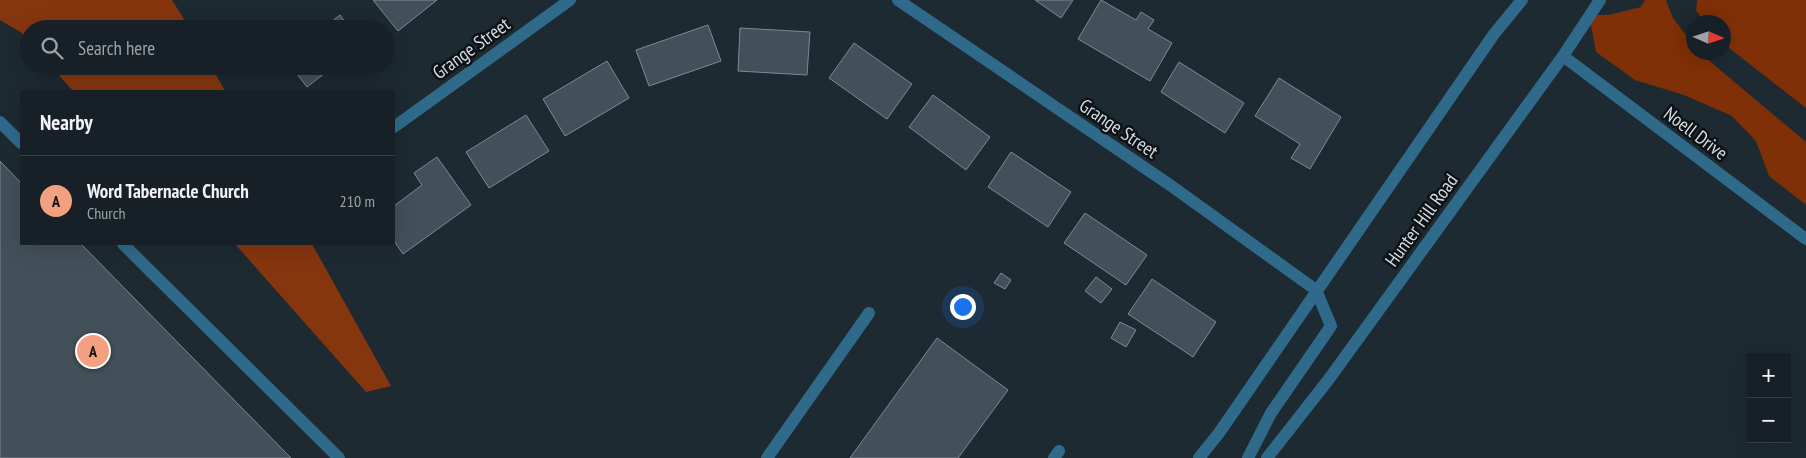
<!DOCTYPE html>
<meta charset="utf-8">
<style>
body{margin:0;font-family:"PT Sans Narrow",sans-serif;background:#232d32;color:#f1f3f6}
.controls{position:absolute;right:15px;bottom:15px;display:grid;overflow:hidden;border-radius:0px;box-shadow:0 5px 20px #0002}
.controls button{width:45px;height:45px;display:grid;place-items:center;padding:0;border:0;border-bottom:1px solid #353e43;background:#162026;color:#f1f3f6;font:25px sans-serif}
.compass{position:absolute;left:1686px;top:15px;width:45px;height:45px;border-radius:50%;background:#162026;box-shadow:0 5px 20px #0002;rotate:93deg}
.you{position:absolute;left:962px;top:306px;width:18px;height:18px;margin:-12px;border:4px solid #fff;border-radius:50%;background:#1a73e8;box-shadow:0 0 0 8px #1a73e833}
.badge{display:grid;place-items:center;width:32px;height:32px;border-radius:50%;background:#f2a07f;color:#111;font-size:16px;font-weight:700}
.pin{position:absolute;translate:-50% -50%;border:2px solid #fff;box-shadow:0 1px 5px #0006}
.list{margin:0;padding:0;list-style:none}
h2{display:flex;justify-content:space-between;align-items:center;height:65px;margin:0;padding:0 20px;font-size:21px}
h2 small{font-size:16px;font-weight:400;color:#9ea3a7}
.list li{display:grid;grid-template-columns:32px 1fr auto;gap:15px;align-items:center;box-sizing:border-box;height:90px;padding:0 20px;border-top:1px solid #353e43}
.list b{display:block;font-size:19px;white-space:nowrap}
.list p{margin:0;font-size:16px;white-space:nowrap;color:#9ea3a7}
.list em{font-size:16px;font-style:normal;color:#9ea3a7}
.icon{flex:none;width:28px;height:28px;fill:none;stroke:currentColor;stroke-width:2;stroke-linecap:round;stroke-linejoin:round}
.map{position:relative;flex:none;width:1806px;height:458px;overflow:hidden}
.search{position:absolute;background:#162026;box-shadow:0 5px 20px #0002;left:20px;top:20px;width:375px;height:55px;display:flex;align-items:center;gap:12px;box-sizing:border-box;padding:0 18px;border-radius:28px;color:#9ea3a7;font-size:19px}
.panel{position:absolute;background:#162026;box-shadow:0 5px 20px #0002;left:20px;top:90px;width:375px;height:155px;border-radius:0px}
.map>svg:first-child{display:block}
</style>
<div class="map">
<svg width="1806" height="458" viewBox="0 0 1806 458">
<rect width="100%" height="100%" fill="#1d2a32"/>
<!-- forest -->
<path fill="#7f3006" d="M1645,0h21l7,18 20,26 1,8 6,1 106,89v63l-37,-29 -13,-35 -24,-25 -48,-21 -49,-15 -39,-28 -7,-37h20l32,-8z
M1697,0h109v108l-82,-64v-22h-19l-9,-11z"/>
<!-- water -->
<path fill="#85360f" d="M0,0h172l18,29h-161v12l-7,-8 -22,-13z
M51,66h160l14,25h-152z
M235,244h77l79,142 -25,6z"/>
<!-- building -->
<path fill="#425059" stroke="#7b8b95" d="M373,0h64l-39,31z
M1035,0h38l-12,18z
M1101,0l35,20 5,-8 13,8 -6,9 24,14 -22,38 -72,-42z
M340,15l10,14h-28z
M311,20l6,9h-18z
M708,25l13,36 -72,25 -13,-36z
M740,28l70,4 -3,43 -69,-4z
M854,43l58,41 -25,35 -58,-41z
M607,61l22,37 -64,38 -22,-37z
M1179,62l65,41 -19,30 -64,-41z
M291,66h43l-27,21z
M1279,78l62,39 -31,52 -19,-11 9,-14 -45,-28z
M933,95l57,42 -24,33 -57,-43z
M526,115l23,36 -60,37 -23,-36z
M1011,152l60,40 -23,35 -60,-40z
M437,157l34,48 -68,49 -9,-13v-35l28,-21 -8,-12z
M0,161l21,22v61h60l210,214h-291z
M1085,213l62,42 -21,30 -62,-42z
M1001,273l10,7 -6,9 -11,-6z
M1096,277l16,12 -11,14 -16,-12z
M1152,279l64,43 -23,35 -65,-43z
M1120,322l16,8 -10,17 -15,-9z
M937,338l71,52 -50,68h-108z"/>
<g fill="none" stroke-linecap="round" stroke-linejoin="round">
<!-- minor -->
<path stroke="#2f6a8b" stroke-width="12" d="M898,0l272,185 146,105 15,36 -60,87 -23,45
M1563,56l243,183
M0,122l21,21
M394,127l176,-127
M123,244l216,214
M767,458l102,-145
M1054,458l5,-7
M1199,458l20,-25 275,-399 28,-34
M1267,458l62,-79 234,-323 37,-56"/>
</g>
<g text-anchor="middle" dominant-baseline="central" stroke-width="5" stroke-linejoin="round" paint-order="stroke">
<!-- street labels -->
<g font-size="19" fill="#d5dee3" stroke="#0c1215">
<text transform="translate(471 48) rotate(-36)">Grange Street</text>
<text transform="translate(1119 128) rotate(34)">Grange Street</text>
<text transform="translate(1696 133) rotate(37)">Noell Drive</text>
<text transform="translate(1421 220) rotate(-54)">Hunter Hill Road</text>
</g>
</g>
</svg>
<div class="controls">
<button>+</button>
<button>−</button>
</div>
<svg class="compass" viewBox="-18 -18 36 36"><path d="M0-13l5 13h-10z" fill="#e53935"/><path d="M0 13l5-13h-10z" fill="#9ea3a7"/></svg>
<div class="you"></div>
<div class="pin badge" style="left:93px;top:351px">A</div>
<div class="search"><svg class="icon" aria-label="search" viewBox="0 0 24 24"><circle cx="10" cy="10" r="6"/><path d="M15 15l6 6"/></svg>Search here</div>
<section class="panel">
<h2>Nearby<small></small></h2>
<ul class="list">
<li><span class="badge">A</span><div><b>Word Tabernacle Church</b><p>Church</p></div><em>210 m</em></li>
</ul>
</section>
</div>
